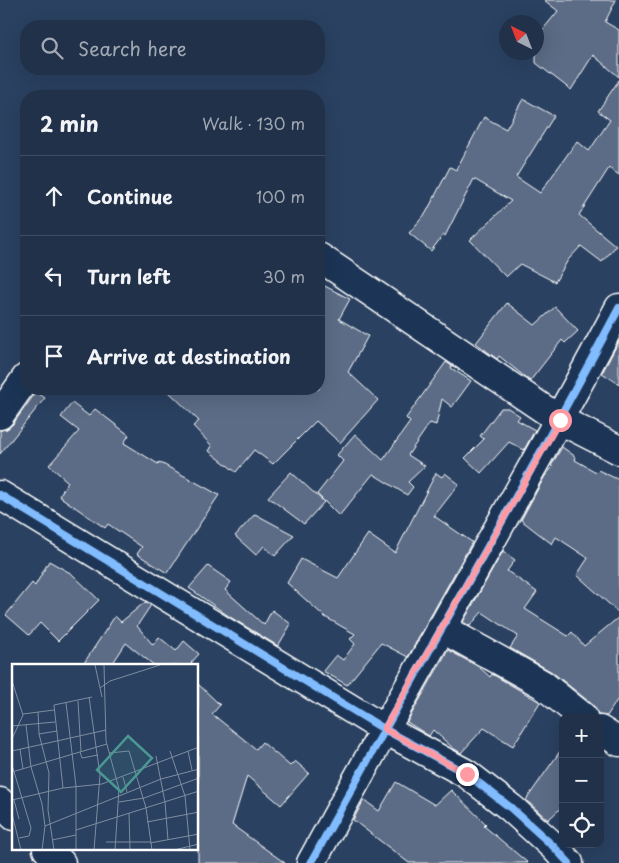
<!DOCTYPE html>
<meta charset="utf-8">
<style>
body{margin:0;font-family:"Playpen Sans",sans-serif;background:#283950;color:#f1f3f6}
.controls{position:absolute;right:15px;bottom:15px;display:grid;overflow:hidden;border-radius:10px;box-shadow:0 5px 20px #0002}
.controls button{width:45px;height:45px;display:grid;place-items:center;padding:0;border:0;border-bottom:1px solid #3d4c61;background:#203149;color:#f1f3f6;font:25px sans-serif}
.compass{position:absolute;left:499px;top:15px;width:45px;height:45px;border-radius:50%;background:#203149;box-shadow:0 5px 20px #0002;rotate:318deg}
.stop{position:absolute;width:15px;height:15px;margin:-11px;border:4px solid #ff9aa2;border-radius:50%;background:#fff}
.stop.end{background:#ff9aa2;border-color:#fff;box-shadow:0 1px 5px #0008}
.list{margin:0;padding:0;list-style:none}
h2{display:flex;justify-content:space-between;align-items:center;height:65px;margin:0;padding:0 20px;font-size:21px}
h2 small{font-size:16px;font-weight:400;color:#a2a9b4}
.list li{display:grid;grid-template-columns:32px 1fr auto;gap:15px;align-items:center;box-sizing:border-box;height:80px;padding:0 20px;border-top:1px solid #3d4c61}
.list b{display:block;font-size:19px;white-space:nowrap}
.list em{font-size:16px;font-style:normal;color:#a2a9b4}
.icon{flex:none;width:28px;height:28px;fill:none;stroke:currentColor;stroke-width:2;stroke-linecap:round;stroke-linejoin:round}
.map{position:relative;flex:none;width:619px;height:863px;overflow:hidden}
.search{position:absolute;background:#203149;box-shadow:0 5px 20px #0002;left:20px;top:20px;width:305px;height:55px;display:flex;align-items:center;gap:12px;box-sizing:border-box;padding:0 18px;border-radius:20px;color:#a2a9b4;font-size:19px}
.panel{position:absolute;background:#203149;box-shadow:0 5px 20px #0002;left:20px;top:90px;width:305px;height:305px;border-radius:20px}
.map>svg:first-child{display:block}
</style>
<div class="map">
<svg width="619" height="863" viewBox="0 0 619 863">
<rect width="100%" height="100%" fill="#2a4161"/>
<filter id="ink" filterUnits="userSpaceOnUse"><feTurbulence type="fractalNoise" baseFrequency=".02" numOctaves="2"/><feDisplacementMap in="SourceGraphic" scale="10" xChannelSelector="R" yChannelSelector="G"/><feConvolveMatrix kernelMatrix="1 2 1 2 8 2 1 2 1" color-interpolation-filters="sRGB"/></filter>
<g filter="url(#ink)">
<!-- building -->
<path fill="#5b6c86" stroke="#fff" d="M544,0h72l-11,22 14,8v47l-26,-22 -22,35 -35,-27v-25l22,-27z
M619,80v95l-10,-7 -30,47 37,31 -14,16 -21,-16 -13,14 -13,22 -35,-18 -14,13 -36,-37 41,-39 -37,-22 -29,57 -2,-1 -12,16 -22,-18 17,-20 24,-46 6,3 28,-53 22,12 17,-30 31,17 -38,61 24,16 37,-52 12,10 21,-31 -12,-9z
M319,283l31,16 -11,20 29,17 -20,36 30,28 -38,43 -24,-22 -43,43 -19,-14 -18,22 -27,-21 3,-5 -19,-20 6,-5 -33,-32h153z
M507,303l28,22 20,-18 23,24 -13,12 -3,-3 -32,41 -31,-25 -2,3 -21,-16z
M619,341v43l-17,-11z
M446,362l6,4 -1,2 20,13 -19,26 -10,-8 -6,26 -6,-2 -22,32 17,11 -17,16 5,5 -6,8 -34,-21 -34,42 -22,-22 26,-33 -6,-6 18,-21 28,26 27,-38 -4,-4z
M36,392l9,6 -45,56v-24l7,-1 6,-5z
M72,403l17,13 6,-7 34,26 -5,8 34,21 1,-2 60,33 -52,78 -30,-19 5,-7 -34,-23 -3,4 -46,-32 9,-14 -19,-17 30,-34 -18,-14z
M501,408h7l12,8 -3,4 18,10 -11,20 -15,-8 -28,31 -16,-15 19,-19 -4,-3z
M562,447l14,10 -1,3 21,12 2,-2 21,10v133l-42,-38 11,-17 -32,-21 -4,7 -31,-24 24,-44 8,-9 -2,-1z
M291,472l33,30 -20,22 -36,-27z
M436,473l6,4 3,-4 14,11 -25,32 38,26 -64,115 -27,-14 -34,42 -24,-14 13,-16 7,5 12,-16 -5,-5 5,-5 -30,-17 -38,-34 14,-24 37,19 30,-44 27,19z
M255,514l39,21 -19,21 -11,-10 -8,9 -21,-19z
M503,551l12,9 -8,11 30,21 -12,17 43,27 4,-4 12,14 35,-29v80l-12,19 -9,-1 -5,-10 -41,-33 -42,-24 8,-12 -36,-24 -12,14 -7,-4z
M49,561l23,13 27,26 -41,41 -18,-18 -11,12 -23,-20 26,-32 3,3z
M208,566l23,16 -6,8 39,35 8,-15 19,14 -13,22 -48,-29 -41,-29z
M145,602l6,3 -14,21 16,19 6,-8 17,14 8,-10 15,13 -8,9 3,3h-39l-29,-23 -15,23h-29l33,-50 6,6z
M448,650l31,17 11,10 2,-3 48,28 -27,44 -29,-18 -23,25 -8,-5 -20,-18 -4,6 -22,-14z
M198,684l22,21 -8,9 44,35 6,-7 28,24 5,-5 14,12 -28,32 -34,-29 -15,49 53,38h-87z
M563,747v59l-15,14 -22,-20z
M396,782l39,23 16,-15 35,34 -2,2 44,37h-119l-56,-43 11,-20 15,11z"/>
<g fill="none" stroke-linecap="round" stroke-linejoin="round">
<defs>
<path id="minor" d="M319,257l241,163 59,30
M0,415l26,-37
M0,495l384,234 83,45 44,34 42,38 16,17
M441,628l101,56 41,33
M600,730l19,12
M0,802l14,14
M47,849l14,14
M311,863c101,-186 209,-368 308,-555"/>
</defs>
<!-- minor casing -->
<use href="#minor" stroke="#fff" stroke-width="31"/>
<!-- minor -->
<use href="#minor" stroke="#1d3557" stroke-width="28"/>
<defs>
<path id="cycleway" d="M0,495l384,234 83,45 44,34 42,38 16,17
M311,863c101,-186 209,-368 308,-555"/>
</defs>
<!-- cycleway casing -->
<use href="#cycleway" stroke="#1d3557" stroke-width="11"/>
<!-- cycleway -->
<use href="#cycleway" stroke="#80bcff" stroke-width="8"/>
</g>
</g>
<g fill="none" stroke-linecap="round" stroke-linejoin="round" filter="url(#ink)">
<!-- route -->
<path stroke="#ff9aa2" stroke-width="6" d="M467,774l-83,-45 176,-309"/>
</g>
<!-- overview -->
<g transform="translate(12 664)">
<rect width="186" height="186" fill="#2a4161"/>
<path fill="none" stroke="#7f8da0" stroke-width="1" d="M83,1l7,32M92,1l2,76 13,48 -4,61M0,17l11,34 -11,24M88,24l10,-7 50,-16M77,33l11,78 -6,75M66,37l3,51M54,39l10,83v64M26,48l1,22 10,39 -1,37 6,40M11,50l31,-4M14,61l5,42 11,37 3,22 -3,24M0,62l43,-4M27,70l18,-3M8,85l3,20M0,87l94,-21M158,87l15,45 5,54M176,87l4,19M68,88l2,6 16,-3M97,89l20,-2 17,57 6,42M144,92l9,46 3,38M0,101l19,63 -2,8 -10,2M0,108l95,-28M111,113l4,15M51,124l-9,-83 38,-8M0,136l51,-12 39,-4 97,-37M2,136l5,19M107,138l25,-4 55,-20M117,149l1,37M0,150l9,36M135,158l52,-10M33,162l116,-47 38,-10M64,166l123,-39M40,176l24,-5M94,178h44M138,179l49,-9M47,186h19M162,186l25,-6"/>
<path fill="#4b9892" fill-opacity="0.15" stroke="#4b9892" stroke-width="2.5" d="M116,72l24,22 -31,34 -24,-22z"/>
<rect width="186" height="186" fill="none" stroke="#fff" stroke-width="2.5"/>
</g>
</svg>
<div class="controls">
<button>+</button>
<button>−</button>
<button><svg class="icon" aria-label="locate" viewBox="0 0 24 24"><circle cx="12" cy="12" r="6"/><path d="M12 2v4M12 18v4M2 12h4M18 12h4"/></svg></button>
</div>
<svg class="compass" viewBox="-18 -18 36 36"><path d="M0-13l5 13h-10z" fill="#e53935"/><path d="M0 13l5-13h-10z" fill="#a2a9b4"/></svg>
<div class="stop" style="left:560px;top:420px"></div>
<div class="stop end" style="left:467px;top:774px"></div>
<div class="search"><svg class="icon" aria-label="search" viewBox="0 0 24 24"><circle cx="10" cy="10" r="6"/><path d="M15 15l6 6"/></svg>Search here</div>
<section class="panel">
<h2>2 min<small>Walk · 130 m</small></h2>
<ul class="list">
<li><svg class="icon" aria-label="ahead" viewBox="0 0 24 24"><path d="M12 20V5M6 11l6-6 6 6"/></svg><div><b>Continue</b></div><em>100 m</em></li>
<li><svg class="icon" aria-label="left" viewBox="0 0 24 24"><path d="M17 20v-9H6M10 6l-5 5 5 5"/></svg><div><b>Turn left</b></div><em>30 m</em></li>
<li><svg class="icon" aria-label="arrive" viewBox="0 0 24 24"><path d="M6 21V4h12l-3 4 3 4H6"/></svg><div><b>Arrive at destination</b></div></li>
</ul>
</section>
</div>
